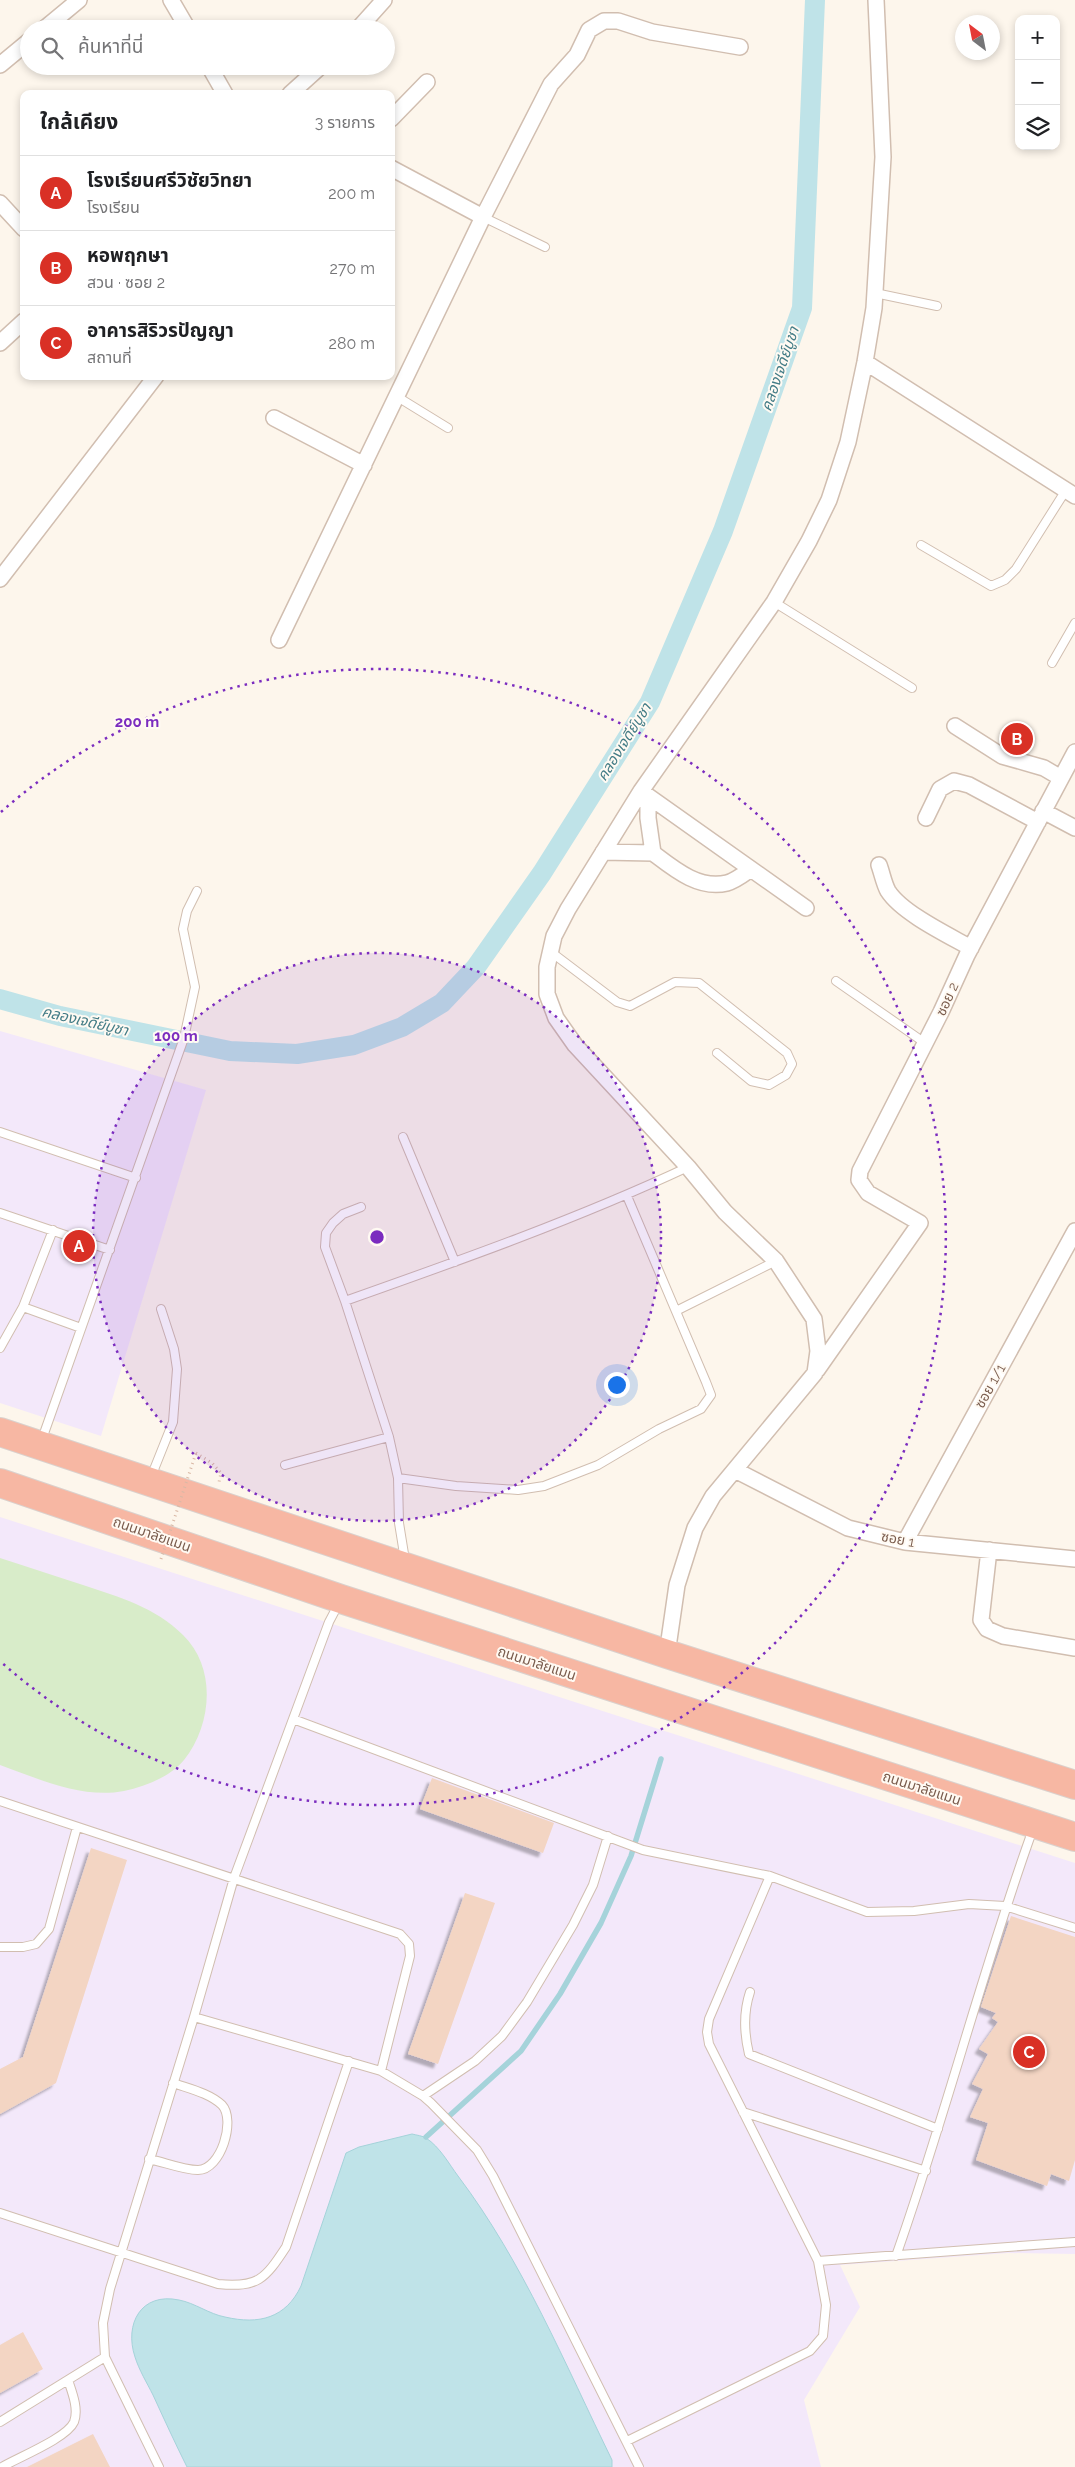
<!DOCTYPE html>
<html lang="th">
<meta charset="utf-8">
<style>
body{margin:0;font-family:Raleway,"Noto Sans Thai",sans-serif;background:#f2f2f2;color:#202124}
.controls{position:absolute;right:15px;top:15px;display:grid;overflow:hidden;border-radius:10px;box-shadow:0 2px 8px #0003}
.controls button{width:45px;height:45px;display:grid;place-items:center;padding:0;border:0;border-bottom:1px solid #e0e0e0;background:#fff;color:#202124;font:25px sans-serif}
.compass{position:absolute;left:955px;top:15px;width:45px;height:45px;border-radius:50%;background:#fff;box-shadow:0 2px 8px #0003;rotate:328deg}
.you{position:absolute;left:616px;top:1384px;width:18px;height:18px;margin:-12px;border:4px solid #fff;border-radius:50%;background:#1a73e8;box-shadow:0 0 0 8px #1a73e833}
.badge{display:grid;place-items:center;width:32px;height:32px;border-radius:50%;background:#d93025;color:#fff;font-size:16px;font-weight:700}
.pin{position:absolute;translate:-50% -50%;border:2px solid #fff;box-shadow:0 1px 5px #0006}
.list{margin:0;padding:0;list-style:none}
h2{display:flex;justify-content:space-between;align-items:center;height:65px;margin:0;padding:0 20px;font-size:21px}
h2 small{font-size:16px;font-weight:400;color:#757577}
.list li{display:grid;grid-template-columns:32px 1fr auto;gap:15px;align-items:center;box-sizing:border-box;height:75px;padding:0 20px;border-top:1px solid #e0e0e0}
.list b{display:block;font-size:19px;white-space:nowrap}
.list p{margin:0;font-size:16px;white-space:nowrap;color:#757577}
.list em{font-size:16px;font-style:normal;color:#757577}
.icon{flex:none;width:28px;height:28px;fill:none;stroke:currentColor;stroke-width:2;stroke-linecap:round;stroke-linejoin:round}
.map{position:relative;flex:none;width:1075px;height:2467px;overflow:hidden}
.search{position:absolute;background:#fff;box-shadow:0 2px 8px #0003;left:20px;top:20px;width:375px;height:55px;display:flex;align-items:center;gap:12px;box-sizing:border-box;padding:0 18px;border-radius:28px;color:#757577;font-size:19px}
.panel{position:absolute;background:#fff;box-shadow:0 2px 8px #0003;left:20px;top:90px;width:375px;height:290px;border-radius:10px}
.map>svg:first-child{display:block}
</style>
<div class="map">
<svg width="1075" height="2467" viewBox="0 0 1075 2467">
<defs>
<filter id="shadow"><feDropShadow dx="-4.5" dy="4.5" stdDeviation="1" flood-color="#0004"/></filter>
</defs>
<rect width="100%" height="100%" fill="#fdf6ec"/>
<!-- education -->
<path fill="#f3e8fa" d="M0,1031l206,59 -105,346 -101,-33z
M0,1517l1075,346v391l-67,-1 -168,12 20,42 -56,93 17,67h-821z"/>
<!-- green -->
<path fill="#d8ecc9" d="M0,1558c28,9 55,18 83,27 36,12 72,22 100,50 34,33 29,90 1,125 -14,17 -38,26 -60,31 -42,8 -85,-12 -124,-26z"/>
<!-- water -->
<path fill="#bfe3e8" stroke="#a5d3da" d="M412,2134c4,1 11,2 14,4 14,9 23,26 32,38 65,86 107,188 154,284v7h-425c-12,-24 -23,-48 -34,-72 -6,-12 -14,-25 -18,-38 -11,-33 6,-65 44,-57 16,3 30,14 46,17 34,8 61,1 76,-31l45,-133 13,-6z"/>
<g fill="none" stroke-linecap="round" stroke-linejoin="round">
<!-- stream -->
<path stroke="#a5d3da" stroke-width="5.5" d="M426,2137l95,-86 39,-57 41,-71 30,-67 30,-97"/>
<!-- canal -->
<path stroke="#bfe3e8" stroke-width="20" d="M0,999l60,17 170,35 67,3 57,-9 48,-18 40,-24 34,-36 66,-94 108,-171 73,-171 79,-223 13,-308"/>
</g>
<!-- building -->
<path fill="#f3d5c3" filter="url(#shadow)" d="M432,1778l122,45 -11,30 -123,-44z
M91,1848l36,12 -71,223 -56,31v-45l23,-12z
M465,1893l30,10 -57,161 -30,-10z
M1011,1916l64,21v223l-6,21 -18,-7 -4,12 -71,-26 12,-37 -18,-6 13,-28 -11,-5 16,-30 -9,-5 19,-27 -6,-4 4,-5 -15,-6z
M23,2332l20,37 -43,24v-48z
M93,2434l17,33h-83z"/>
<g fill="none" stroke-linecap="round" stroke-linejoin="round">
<defs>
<path id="lane" d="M483,217l62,30
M875,293l62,13
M396,396l52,32
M921,545l70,41 14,-6 11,-11 50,-79
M774,602l138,86
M1052,663l23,-40
M551,952l66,50 13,4 45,-24 24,1 88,70 5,11 -6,11 -17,10 -18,-4 -34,-28
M836,981l89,62
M0,1132l136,46
M403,1137l52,125
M361,1207l-18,7 -10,9 -7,10 -1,14 20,54 44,136 9,41 1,45 6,37
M0,1213l110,37
M345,1301c116,-41 232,-82 343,-134
M23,1307l58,21
M676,1311l100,-50
M0,1348l23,-41 30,-77
M41,1442l143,-404 11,-51 -12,-58 4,-18 10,-20
M285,1465l104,-28
M151,1477l22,-55 4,-53 -3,-20 -13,-40
M398,1478l58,8 62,4 26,-4 54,-21 61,-36 42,-20 10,-14 -5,-13 -79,-186
M293,1719l350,131 127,26 97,36 47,-1 55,-7 36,2 70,22
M0,1801l400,133 9,10 1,12 -29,115
M0,1947h23l13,-3 13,-15 28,-102
M750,1992c-7,21 -6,41 -1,62l189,75
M194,2017l187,54 42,25 8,7 46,47 16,26 146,291
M423,2096l52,-35 27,-25 25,-34 46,-77 20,-40 15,-49
M743,2112l183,59
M149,2159c15,3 34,11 49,11 23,0 38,-50 24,-65 -13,-12 -32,-16 -49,-22
M0,2213l218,71c40,4 47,-5 68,-37l63,-186
M896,2256c50,-141 86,-286 137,-427
M818,2261l257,-19
M0,2422l105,-65
M627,2441l183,-90 13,-15 3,-31 -8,-44 -109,-217 -2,-12 2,-13 61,-143
M2,2467c17,-10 65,-29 72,-45 5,-13 -2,-30 -6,-42
M159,2467l-54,-110 -2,-34 7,-34 84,-272 40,-139 95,-256 10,-19"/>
<path id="street" d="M171,0l17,29
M44,29l35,-29
M358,29l26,-29
M0,65l29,-24
M209,66l16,28
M290,94l31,-28
M391,119l36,-37
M0,203l24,26
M483,217l68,-133 26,-29 12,-25 15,-9h14l34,11 88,15
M0,343l24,-22
M865,362l210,134
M274,418l90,47
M0,579l156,-203
M279,640l204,-423 -92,-49
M955,726l47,30 42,12 17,10
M641,791l165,117
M648,798v20l5,35c21,16 46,37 74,30 8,-2 17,-9 24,-14
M1043,811l32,17
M926,818l14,-29 14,-8 15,4 69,37
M603,852l50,1
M879,865c3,8 5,19 9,26 14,22 60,44 83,57
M817,1370l103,-147 -52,-30 -9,-13 1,-9 81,-159 26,-57 108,-203
M735,1470l113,58 57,14 170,17
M905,1542l170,-311
M989,1550l-8,70 6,9 16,7 72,12
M667,1654l10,-69 18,-57 18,-32 102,-123 3,-22 -4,-32 -38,-58 -51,-49 -37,-45 -113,-122 -19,-27 -9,-24v-27l7,-31 14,-27 73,-118 133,-189 35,-61 20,-41 19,-58 17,-80 9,-54 9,-151 -7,-157"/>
<path id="highway" d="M0,1432l667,222 408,131
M0,1483l341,116 734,238"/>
</defs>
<!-- lane casing -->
<use href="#lane" stroke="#d1beb0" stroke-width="10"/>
<!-- street casing -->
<use href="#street" stroke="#d1beb0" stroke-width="18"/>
<!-- highway casing -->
<use href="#highway" stroke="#dad1cd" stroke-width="30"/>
<!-- path -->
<path stroke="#d9b8a5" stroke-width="3" stroke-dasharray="1 4" stroke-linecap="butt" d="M196,1453l16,10 9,10 -2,9"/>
<!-- lane -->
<use href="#lane" stroke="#fff" stroke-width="8"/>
<!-- street -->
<use href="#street" stroke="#fff" stroke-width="15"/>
<!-- highway -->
<use href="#highway" stroke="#f7b7a3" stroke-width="28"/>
<!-- path-bridge -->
<path stroke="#d9b8a5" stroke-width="3" stroke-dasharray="1 4" stroke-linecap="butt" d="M161,1559l35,-106"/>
</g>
<!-- distance rings -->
<circle cx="377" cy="1237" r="284" fill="#7b2cbf" fill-opacity=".12"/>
<g fill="none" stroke="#7b2cbf" stroke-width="2.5" stroke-dasharray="2.5 5">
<circle cx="377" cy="1237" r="284"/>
<path d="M1 812A568 568 0 1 1 1 1662"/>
</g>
<g text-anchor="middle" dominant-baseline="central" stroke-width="4" stroke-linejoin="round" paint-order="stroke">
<!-- street labels -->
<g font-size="14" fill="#7a5c4d" stroke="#fffaf3">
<text transform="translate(947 999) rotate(-65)">ซอย 2</text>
<text transform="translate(990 1386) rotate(-61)">ซอย 1/1</text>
<text transform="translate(152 1534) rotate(19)">ถนนมาลัยแมน</text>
<text transform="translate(898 1539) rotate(11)">ซอย 1</text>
<text transform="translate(537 1663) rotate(18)">ถนนมาลัยแมน</text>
<text transform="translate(922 1788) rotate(18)">ถนนมาลัยแมน</text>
</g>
<!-- water labels -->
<g font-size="15" font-style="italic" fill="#437c86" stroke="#fffaf3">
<text transform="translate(780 369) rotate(-71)">คลองเจดีย์บูชา</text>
<text transform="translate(624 742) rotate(-58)">คลองเจดีย์บูชา</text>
<text transform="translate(85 1021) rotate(13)">คลองเจดีย์บูชา</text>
</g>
</g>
<circle cx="377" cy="1237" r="8" fill="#7b2cbf" stroke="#fffaf3" stroke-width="2.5"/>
<g font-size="15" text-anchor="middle" font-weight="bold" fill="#7b2cbf" stroke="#fffaf3" stroke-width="4" stroke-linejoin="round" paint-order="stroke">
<text x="137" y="727">200 m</text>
<text x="176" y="1041">100 m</text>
</g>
</svg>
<div class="controls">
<button>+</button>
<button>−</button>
<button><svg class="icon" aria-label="layers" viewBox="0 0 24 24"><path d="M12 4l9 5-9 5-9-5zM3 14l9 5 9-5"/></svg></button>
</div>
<svg class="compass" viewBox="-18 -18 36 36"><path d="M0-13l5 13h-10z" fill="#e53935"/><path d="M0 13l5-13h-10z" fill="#757577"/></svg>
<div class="you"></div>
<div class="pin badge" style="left:79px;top:1246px">A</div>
<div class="pin badge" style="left:1017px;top:739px">B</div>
<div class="pin badge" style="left:1029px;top:2052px">C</div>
<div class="search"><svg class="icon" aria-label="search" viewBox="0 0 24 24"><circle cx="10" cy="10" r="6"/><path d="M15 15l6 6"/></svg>ค้นหาที่นี่</div>
<section class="panel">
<h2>ใกล้เคียง<small>3 รายการ</small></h2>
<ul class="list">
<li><span class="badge">A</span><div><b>โรงเรียนศรีวิชัยวิทยา</b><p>โรงเรียน</p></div><em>200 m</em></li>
<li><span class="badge">B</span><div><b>หอพฤกษา</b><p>สวน · ซอย 2</p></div><em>270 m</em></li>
<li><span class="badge">C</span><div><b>อาคารสิริวรปัญญา</b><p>สถานที่</p></div><em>280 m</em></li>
</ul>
</section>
</div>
